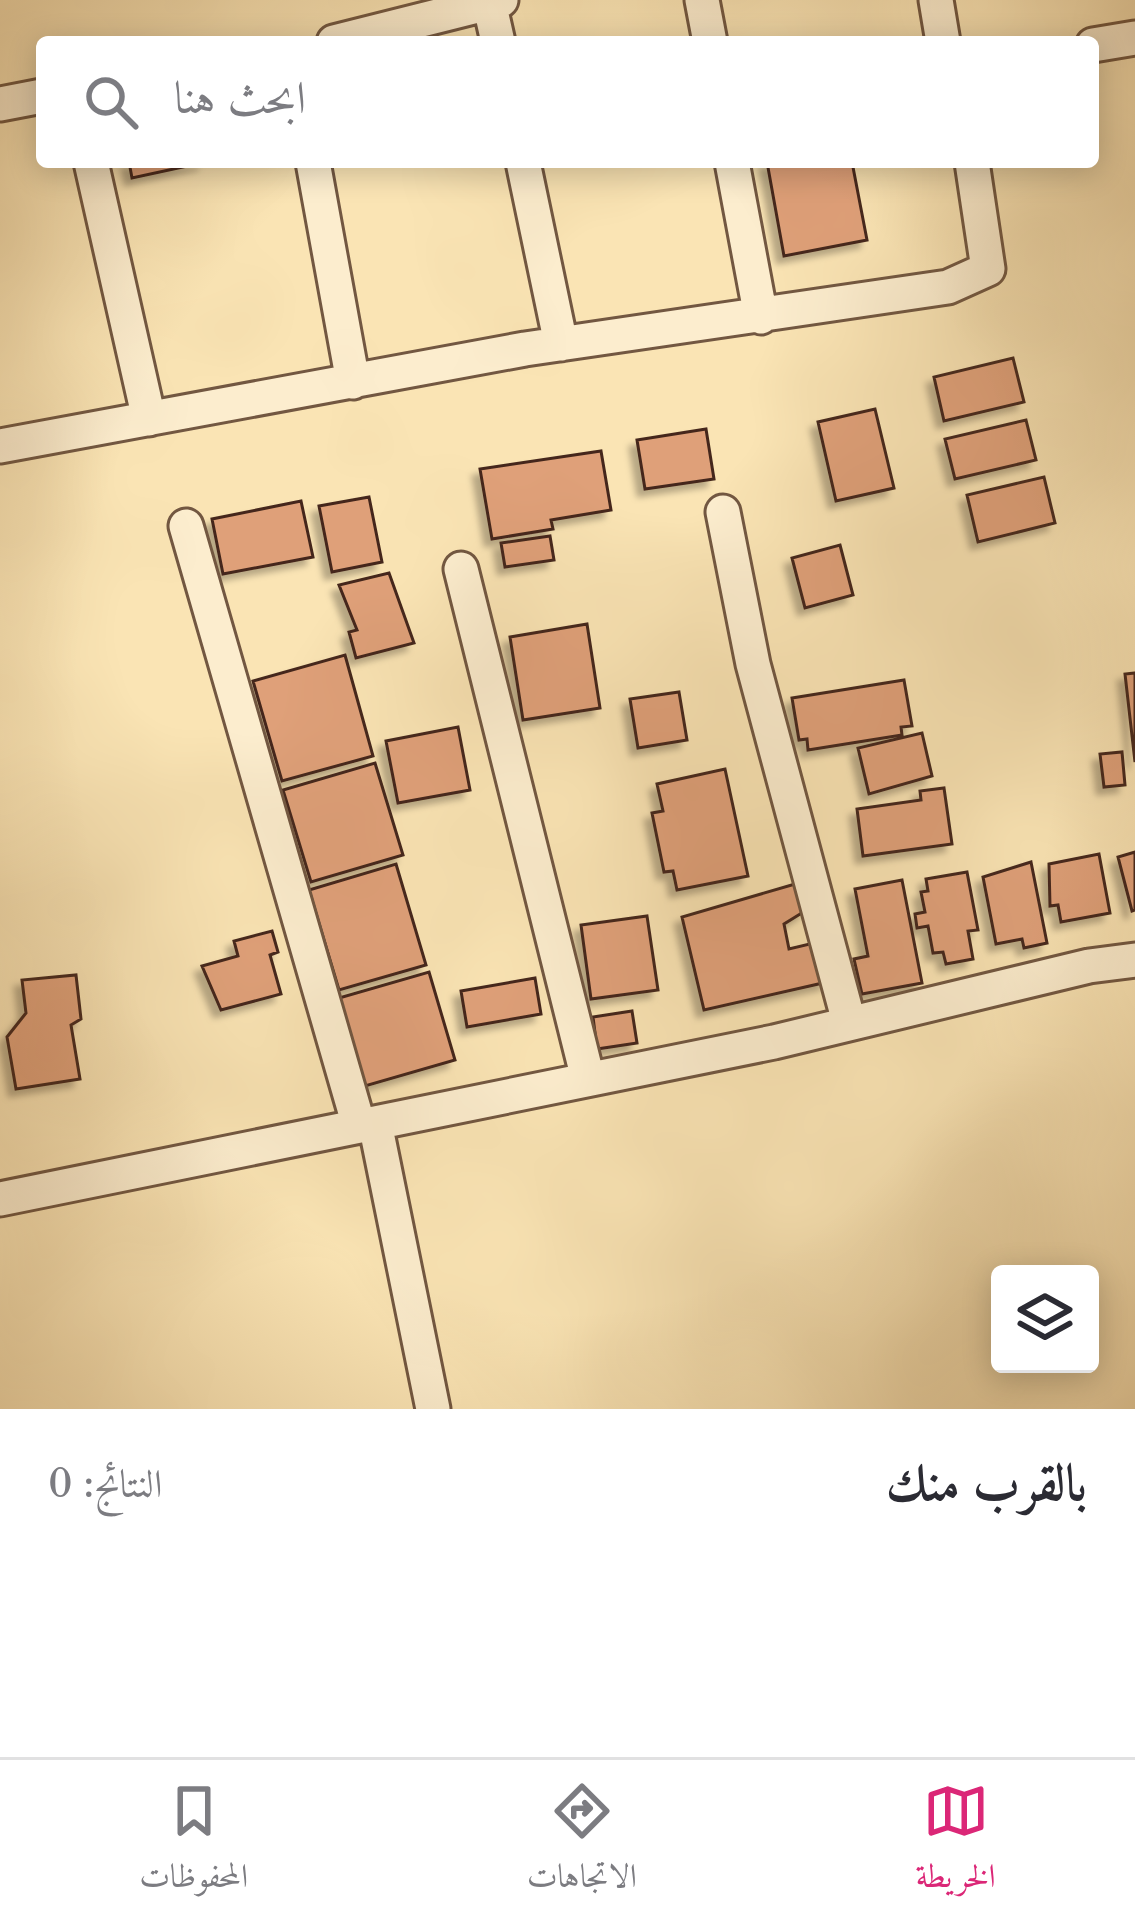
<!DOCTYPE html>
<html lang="ar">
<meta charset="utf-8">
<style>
body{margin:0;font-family:"Libre Caslon Text",Amiri,serif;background:#f7f7f7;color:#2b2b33;direction:rtl}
.controls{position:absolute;right:36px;bottom:36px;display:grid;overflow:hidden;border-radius:12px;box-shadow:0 6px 30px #0003}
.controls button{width:108px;height:108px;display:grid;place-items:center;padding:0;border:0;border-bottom:3px solid #e1e1e2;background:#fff;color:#2b2b33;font:60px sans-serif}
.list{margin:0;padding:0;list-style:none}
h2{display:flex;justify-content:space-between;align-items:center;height:156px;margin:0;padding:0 48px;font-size:51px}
h2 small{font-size:39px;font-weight:400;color:#7c7c81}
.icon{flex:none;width:66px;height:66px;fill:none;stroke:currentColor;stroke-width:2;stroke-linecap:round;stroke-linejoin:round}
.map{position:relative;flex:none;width:1135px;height:1409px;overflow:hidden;direction:ltr}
.search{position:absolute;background:#fff;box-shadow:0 6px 30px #0003;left:36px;right:36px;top:36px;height:132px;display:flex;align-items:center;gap:30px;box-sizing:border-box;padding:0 42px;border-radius:12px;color:#7c7c81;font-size:45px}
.sheet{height:348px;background:#fff}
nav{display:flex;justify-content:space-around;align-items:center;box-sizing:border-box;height:168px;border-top:3px solid #e1e1e2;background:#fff;font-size:33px;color:#7c7c81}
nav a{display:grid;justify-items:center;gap:6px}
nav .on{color:#db2777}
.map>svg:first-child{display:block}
</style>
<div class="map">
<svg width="1135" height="1409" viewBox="0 0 1135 1409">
<defs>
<filter id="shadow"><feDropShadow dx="-7" dy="7" stdDeviation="3" flood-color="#0004"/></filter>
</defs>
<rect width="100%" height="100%" fill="#fae4b4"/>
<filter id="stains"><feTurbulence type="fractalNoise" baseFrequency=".00167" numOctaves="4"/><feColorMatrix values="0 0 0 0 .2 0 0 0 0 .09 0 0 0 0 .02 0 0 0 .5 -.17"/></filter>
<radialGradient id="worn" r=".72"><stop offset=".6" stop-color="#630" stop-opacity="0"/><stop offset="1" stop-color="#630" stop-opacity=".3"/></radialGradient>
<!-- building -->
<path fill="#dfa079" stroke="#44281b" stroke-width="3" filter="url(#shadow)" d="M129,162h77l-74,16z
M767,162h85l15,78 -83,16z
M1013,358l11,44 -80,19 -10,-44z
M875,409l19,79 -58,13 -18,-79z
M1026,420l10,40 -81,19 -10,-40z
M706,429l8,50 -69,10 -8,-49z
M601,451l10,59 -60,10 2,9 -61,10 -12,-70z
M1044,477l11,46 -77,19 -11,-47z
M369,497l13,65 -50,10 -13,-66z
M301,501l12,56 -90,17 -11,-55z
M550,536l4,24 -49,7 -4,-24z
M840,545l13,50 -48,13 -13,-50z
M389,573l25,70 -58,15 -7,-26 8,-2 -18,-45z
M587,624l13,84 -77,12 -13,-83z
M345,655l28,101 -91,25 -29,-100z
M1135,673v89l-10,-88z
M904,680l8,46 -11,1 1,8 -94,15 -1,-11 -8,1 -7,-42z
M679,692l8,48 -49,8 -8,-49z
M458,727l12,63 -72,13 -12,-62z
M922,733l10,43 -63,18 -11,-46z
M1122,752l3,33 -21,2 -4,-33z
M375,763l28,92 -92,27 -28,-92z
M725,769l23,107 -71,14 -4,-19 -9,1 -12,-59 11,-2 -6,-27z
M944,788l8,56 -89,12 -6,-47 64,-9 -1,-9z
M1135,852v58l-3,1 -14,-54z
M1099,854l11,59 -49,9 -3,-17 -8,1 -1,-42z
M1031,862l16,81 -23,5 -2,-9 -26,5 -13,-67z
M396,864l30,101 -87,25 -30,-100z
M967,872l11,58 -10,1 5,28 -27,5 -3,-12 -10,1 -5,-27 -11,2 -2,-14 10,-2 -4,-20 7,-1 -2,-12z
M902,880l20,103 -60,11 -8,-35 14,-3 -13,-67z
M802,882l3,29 -21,13 5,25 29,-7 9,40 -123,28 -22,-93z
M647,916l11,74 -67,9 -10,-74z
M272,931l6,21 -8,3 11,39 -60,16 -19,-44 36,-10 -4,-15z
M429,972l26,88 -90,26 -26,-88z
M76,975l5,44 -10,6 9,54 -64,10 -9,-52 19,-24 -4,-33z
M535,978l6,36 -74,13 -6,-36z
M632,1011l5,32 -40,6 -4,-32z"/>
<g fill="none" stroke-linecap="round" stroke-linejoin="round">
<defs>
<path id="minor" d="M702,0l8,42
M936,0l7,42
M489,2l9,40
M334,42l167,-42
M1093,45l42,-7
M0,104l42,-8
M91,162l58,257
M313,162l40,220
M523,162l38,182
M732,162l29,155
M0,446l525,-97 423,-62 40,-18 -16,-107
M723,512l30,152 96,358
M186,526l173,600
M461,569l127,510
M375,1123l58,286
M0,1199l774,-157 315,-76 46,-6"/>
</defs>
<!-- minor casing -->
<use href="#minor" stroke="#725741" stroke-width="39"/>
<!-- minor -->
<use href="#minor" stroke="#fcedce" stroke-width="33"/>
</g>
<rect width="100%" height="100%" filter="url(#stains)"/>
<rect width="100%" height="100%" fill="url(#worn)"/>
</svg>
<div class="controls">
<button><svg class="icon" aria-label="layers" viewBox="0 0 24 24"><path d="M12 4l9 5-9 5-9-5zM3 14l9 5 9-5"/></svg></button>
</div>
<div class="search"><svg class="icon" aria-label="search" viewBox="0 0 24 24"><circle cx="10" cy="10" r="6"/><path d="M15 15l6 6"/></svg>ابحث هنا</div>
</div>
<section class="sheet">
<h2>بالقرب منك<small>النتائج: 0</small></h2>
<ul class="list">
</ul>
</section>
<nav>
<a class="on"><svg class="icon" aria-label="map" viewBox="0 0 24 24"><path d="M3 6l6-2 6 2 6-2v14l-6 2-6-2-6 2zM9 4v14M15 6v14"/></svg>الخريطة</a>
<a><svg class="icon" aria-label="directions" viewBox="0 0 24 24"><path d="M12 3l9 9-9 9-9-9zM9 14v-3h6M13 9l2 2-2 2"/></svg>الاتجاهات</a>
<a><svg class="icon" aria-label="saved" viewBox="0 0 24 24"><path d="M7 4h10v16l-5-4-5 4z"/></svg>المحفوظات</a>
</nav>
